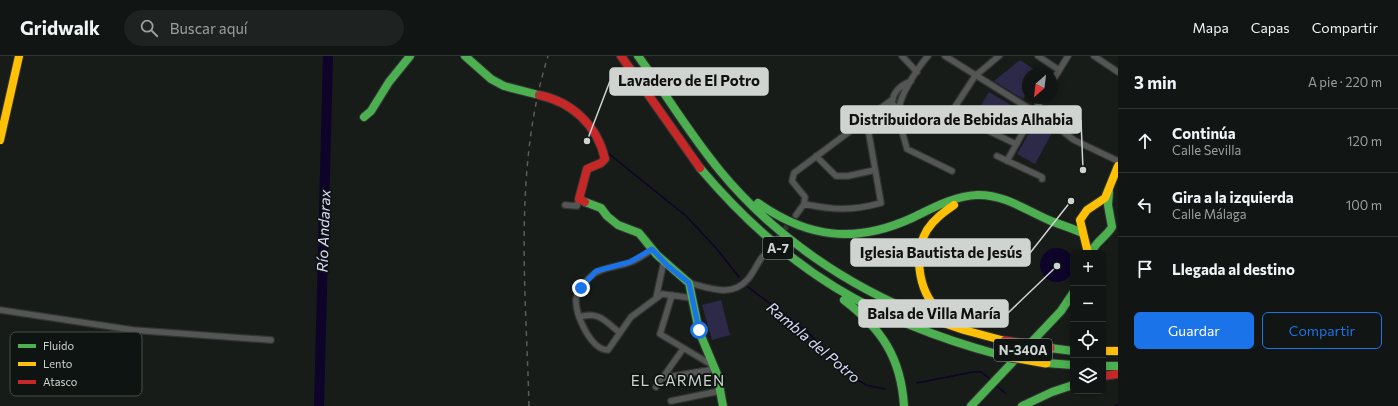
<!DOCTYPE html>
<html lang="es">
<meta charset="utf-8">
<style>
body{margin:0;font-family:Commissioner,sans-serif;background:#1e2221;color:#f1f3f6}
.controls{position:absolute;right:12px;bottom:12px;display:grid;overflow:hidden;border-radius:6px;box-shadow:0 2px 6px #0003}
.controls button{width:36px;height:36px;display:grid;place-items:center;padding:0;border:0;border-bottom:1px solid #303433;background:#111513;color:#f1f3f6;font:20px sans-serif}
.compass{position:absolute;left:1022px;top:12px;width:36px;height:36px;border-radius:50%;background:#111513;box-shadow:0 2px 6px #0003;rotate:208deg}
.stop{position:absolute;width:12px;height:12px;margin:-9px;border:3px solid #1a73e8;border-radius:50%;background:#fff}
.stop.end{background:#1a73e8;border-color:#fff;box-shadow:0 1px 4px #0008}
.list{margin:0;padding:0;list-style:none}
h2{display:flex;justify-content:space-between;align-items:center;height:52px;margin:0;padding:0 16px;font-size:17px}
h2 small{font-size:13px;font-weight:400;color:#9c9fa0}
.list li{display:grid;grid-template-columns:26px 1fr auto;gap:12px;align-items:center;box-sizing:border-box;height:64px;padding:0 16px;border-top:1px solid #303433}
.list b{display:block;font-size:15px;white-space:nowrap}
.list p{margin:0;font-size:13px;white-space:nowrap;color:#9c9fa0}
.list em{font-size:13px;font-style:normal;color:#9c9fa0}
.actions{display:flex;gap:8px;padding:12px 16px}
.actions a{flex:1;padding:9px 0;border:1px solid #1a73e8;border-radius:6px;text-align:center;font-size:14px;color:#1a73e8}
.actions .main{background:#1a73e8;color:#fff}
.icon{flex:none;width:22px;height:22px;fill:none;stroke:currentColor;stroke-width:2;stroke-linecap:round;stroke-linejoin:round}
.map{position:relative;flex:none;width:1118px;height:350px;overflow:hidden}
header{display:flex;align-items:center;gap:24px;box-sizing:border-box;height:56px;padding:0 20px;background:#111513;border-bottom:1px solid #303433}
header strong{font-size:19px}
nav{display:flex;gap:22px;margin-inline-start:auto;font-size:14px}
.search{width:280px;height:36px;background:#1e2221;display:flex;align-items:center;gap:10px;box-sizing:border-box;padding:0 14px;border-radius:22px;color:#9c9fa0;font-size:15px}
main{display:flex}
aside{flex:1;background:#111513}
.map>svg:first-child{display:block}
</style>
<header>
<strong>Gridwalk</strong>
<div class="search"><svg class="icon" aria-label="search" viewBox="0 0 24 24"><circle cx="10" cy="10" r="6"/><path d="M15 15l6 6"/></svg>Buscar aquí</div>
<nav><a>Mapa</a><a>Capas</a><a>Compartir</a></nav>
</header>
<main>
<div class="map">
<svg width="1118" height="350" viewBox="0 0 1118 350">
<rect width="100%" height="100%" fill="#171c19"/>
<!-- green -->
<path fill="#2d2949" d="M1020,4l19,13 -11,1v17l-5,8 -29,-18z
M989,36l25,15 -8,14 -27,-13z
M1036,65l17,10 -18,33 -18,-10z
M721,244l9,35 -18,5 -10,-35z"/>
<!-- water -->
<path fill="#0e0329" d="M1040 209a17 17 0 1 1 34 0a17 17 0 1 1-34 0Z"/>
<g fill="none" stroke-linecap="round" stroke-linejoin="round">
<!-- stream -->
<path stroke="#0e0329" stroke-width="1.5" d="M608,97l78,63 30,32 23,29
M748,231l61,46 26,30 12,10 19,12 19,4
M917,327l56,-11h8l8,6
M997,330l8,7
M1115,350l3,-1"/>
<!-- river -->
<path stroke="#0e0329" stroke-width="10" d="M319,350l9,-350"/>
<!-- street-tunnel -->
<path stroke="#333835" stroke-width="5.5" stroke-dasharray="5.5 3" stroke-linecap="butt" d="M762,201l34,-42"/>
<defs>
<path id="street" d="M902,0l15,16
M928,0c-9,10 -29,40 -29,54 -1,12 5,27 8,39l45,22
M945,0l106,66 23,18 44,21
M999,0l-24,20 -24,37 65,31
M1038,0l21,14
M1094,0l24,16
M1052,26l16,-26
M899,55l-7,-8c1,-12 9,-18 19,-22
M816,100l20,20h12l27,-6
M997,100l45,21v2
M1007,105l35,-63
M804,148c29,6 48,7 77,-1l-15,-86
M565,149l12,1 2,-7
M796,159l8,-11 1,-7 -13,-16 2,-8 99,-74
M653,193c-7,5 -14,10 -22,13 -15,6 -30,4 -42,16 -6,6 -11,13 -13,21 -1,16 15,51 32,51l23,-33 31,-23 30,4
M689,227c20,5 43,15 59,-4 6,-7 9,-15 14,-22
M672,239l-12,39 52,31
M656,242l8,-37
M0,254l133,20 138,10
M579,261c20,-6 26,4 41,16
M662,322l53,-9
M656,331l27,-38
M671,345l49,-10"/>
<path id="fast" d="M465,0l26,23 13,7 31,8
M638,0c28,38 52,79 83,116 54,65 126,114 205,145
M364,61l7,-6 18,-29 21,-26
M700,112c86,102 173,153 300,187
M585,146l16,6 6,8 11,9 21,8 18,22 32,28 10,48 18,43 6,32
M758,147c50,35 97,41 154,15 21,-10 42,-22 65,-23 27,-1 50,16 74,26 10,4 21,7 31,12
M1091,197c4,-11 15,-16 21,-26l-4,-22 1,-13
M844,244c38,29 57,58 60,106
M1050,292l23,3
M1046,307l27,2
M1103,310h15
M971,350l90,-95 12,-18
M1022,350l30,-14 21,-7"/>
<path id="slow" d="M0,84l19,-84
M954,149c-10,7 -20,14 -27,25 -15,26 -8,67 17,85 5,3 11,6 16,9
M1088,197l-8,-33 7,-10 18,-12 13,-32
M926,261l38,13 41,11
M1103,295h15"/>
<path id="jam" d="M621,0l79,112
M539,39c33,7 58,30 66,64l-4,4 -14,6 -8,30 6,3
M1103,320l15,-2"/>
</defs>
<!-- street casing -->
<use href="#street" stroke="#323533" stroke-width="8"/>
<!-- fast casing -->
<use href="#fast" stroke="#323533" stroke-width="10"/>
<!-- slow casing -->
<use href="#slow" stroke="#323533" stroke-width="10"/>
<!-- jam casing -->
<use href="#jam" stroke="#323533" stroke-width="10"/>
<!-- street -->
<use href="#street" stroke="#535654" stroke-width="5.5"/>
<!-- fast -->
<use href="#fast" stroke="#4caf50" stroke-width="8"/>
<!-- slow -->
<use href="#slow" stroke="#ffc107" stroke-width="8"/>
<!-- jam -->
<use href="#jam" stroke="#c62828" stroke-width="8"/>
<!-- rail -->
<path stroke="#5a5d5a" stroke-width="1.5" stroke-dasharray="5 5" stroke-linecap="butt" d="M529,350c-3,-117 -16,-237 19,-350"/>
<defs>
<path id="slow-bridge" d="M1000,299l46,8"/>
<path id="jam-bridge" d="M1005,285l45,7"/>
</defs>
<!-- slow-bridge casing -->
<use href="#slow-bridge" stroke="#323533" stroke-width="11" stroke-linecap="butt"/>
<!-- jam-bridge casing -->
<use href="#jam-bridge" stroke="#323533" stroke-width="11" stroke-linecap="butt"/>
<!-- slow-bridge -->
<use href="#slow-bridge" stroke="#ffc107" stroke-width="9"/>
<!-- jam-bridge -->
<use href="#jam-bridge" stroke="#c62828" stroke-width="9"/>
</g>
<g fill="none" stroke-linecap="round" stroke-linejoin="round">
<!-- route -->
<path stroke="#1a73e8" stroke-width="5" d="M581,232l15,-17 34,-9 22,-13 15,16 22,18 10,47"/>
</g>
<g text-anchor="middle" dominant-baseline="central" stroke-width="3.5" stroke-linejoin="round" paint-order="stroke">
<!-- shield labels -->
<g fill="#0e1411" stroke="#969a97" stroke-width="1">
<rect x="763" y="181" width="30" height="22" rx="3"/>
<rect x="994" y="283" width="58" height="22" rx="3"/>
</g>
<g font-size="13" font-weight="bold" fill="#d0d4d1">
<text x="778" y="192">A-7</text>
<text x="1023" y="294">N-340A</text>
</g>
<!-- water labels -->
<g font-size="15" font-style="italic" fill="#dedcfd" stroke="#0e1411">
<text transform="translate(323 175) rotate(-88)">Río Andarax</text>
<text transform="translate(814 286) rotate(40)">Rambla del Potro</text>
</g>
<!-- neighbourhood labels -->
<g font-size="15" letter-spacing="1" fill="#d0d4d1" stroke="#0e1411">
<text x="678" y="324">EL CARMEN</text>
</g>
</g>
<!-- legend -->
<rect x="10" y="276" width="132" height="64" rx="6" fill="#0e1411" stroke="#484e4b" stroke-width="1"/>
<rect x="18" y="288" width="18" height="4" fill="#4caf50"/>
<rect x="18" y="306" width="18" height="4" fill="#ffc107"/>
<rect x="18" y="324" width="18" height="4" fill="#c62828"/>
<g font-size="11" fill="#d0d4d1">
<text x="43" y="294">Fluido</text>
<text x="43" y="312">Lento</text>
<text x="43" y="330">Atasco</text>
</g>
<!-- callouts -->
<path fill="none" stroke="#d0d4d1" stroke-width="1.5" d="M587 85L610 25M1083 114L1081 64M1071 145L1030 197M1057 210L1008 257"/>
<g fill="#d0d4d1" stroke="#0e1411" stroke-width="1.5">
<circle cx="587" cy="85" r="4"/>
<circle cx="1083" cy="114" r="4"/>
<circle cx="1071" cy="145" r="4"/>
<circle cx="1057" cy="210" r="4"/>
</g>
<g fill="#d0d4d1" stroke="#d0d4d1" stroke-width="1.5">
<rect x="610" y="12" width="158" height="27" rx="4"/>
<rect x="841" y="50" width="240" height="27" rx="4"/>
<rect x="851" y="183" width="179" height="27" rx="4"/>
<rect x="859" y="244" width="149" height="27" rx="4"/>
</g>
<g font-size="15" text-anchor="middle" font-weight="bold" fill="#111">
<text x="689" y="30">Lavadero de El Potro</text>
<text x="961" y="69">Distribuidora de Bebidas Alhabia</text>
<text x="941" y="202">Iglesia Bautista de Jesús</text>
<text x="934" y="263">Balsa de Villa María</text>
</g>
</svg>
<div class="controls">
<button>+</button>
<button>−</button>
<button><svg class="icon" aria-label="locate" viewBox="0 0 24 24"><circle cx="12" cy="12" r="6"/><path d="M12 2v4M12 18v4M2 12h4M18 12h4"/></svg></button>
<button><svg class="icon" aria-label="layers" viewBox="0 0 24 24"><path d="M12 4l9 5-9 5-9-5zM3 14l9 5 9-5"/></svg></button>
</div>
<svg class="compass" viewBox="-18 -18 36 36"><path d="M0-13l5 13h-10z" fill="#e53935"/><path d="M0 13l5-13h-10z" fill="#9c9fa0"/></svg>
<div class="stop" style="left:699px;top:274px"></div>
<div class="stop end" style="left:581px;top:232px"></div>
</div>
<aside>
<h2>3 min<small>A pie · 220 m</small></h2>
<ul class="list">
<li><svg class="icon" aria-label="ahead" viewBox="0 0 24 24"><path d="M12 20V5M6 11l6-6 6 6"/></svg><div><b>Continúa</b><p>Calle Sevilla</p></div><em>120 m</em></li>
<li><svg class="icon" aria-label="left" viewBox="0 0 24 24"><path d="M17 20v-9H6M10 6l-5 5 5 5"/></svg><div><b>Gira a la izquierda</b><p>Calle Málaga</p></div><em>100 m</em></li>
<li><svg class="icon" aria-label="arrive" viewBox="0 0 24 24"><path d="M6 21V4h12l-3 4 3 4H6"/></svg><div><b>Llegada al destino</b></div></li>
</ul>
<div class="actions"><a class="main">Guardar</a><a>Compartir</a></div>
</aside>
</main>
